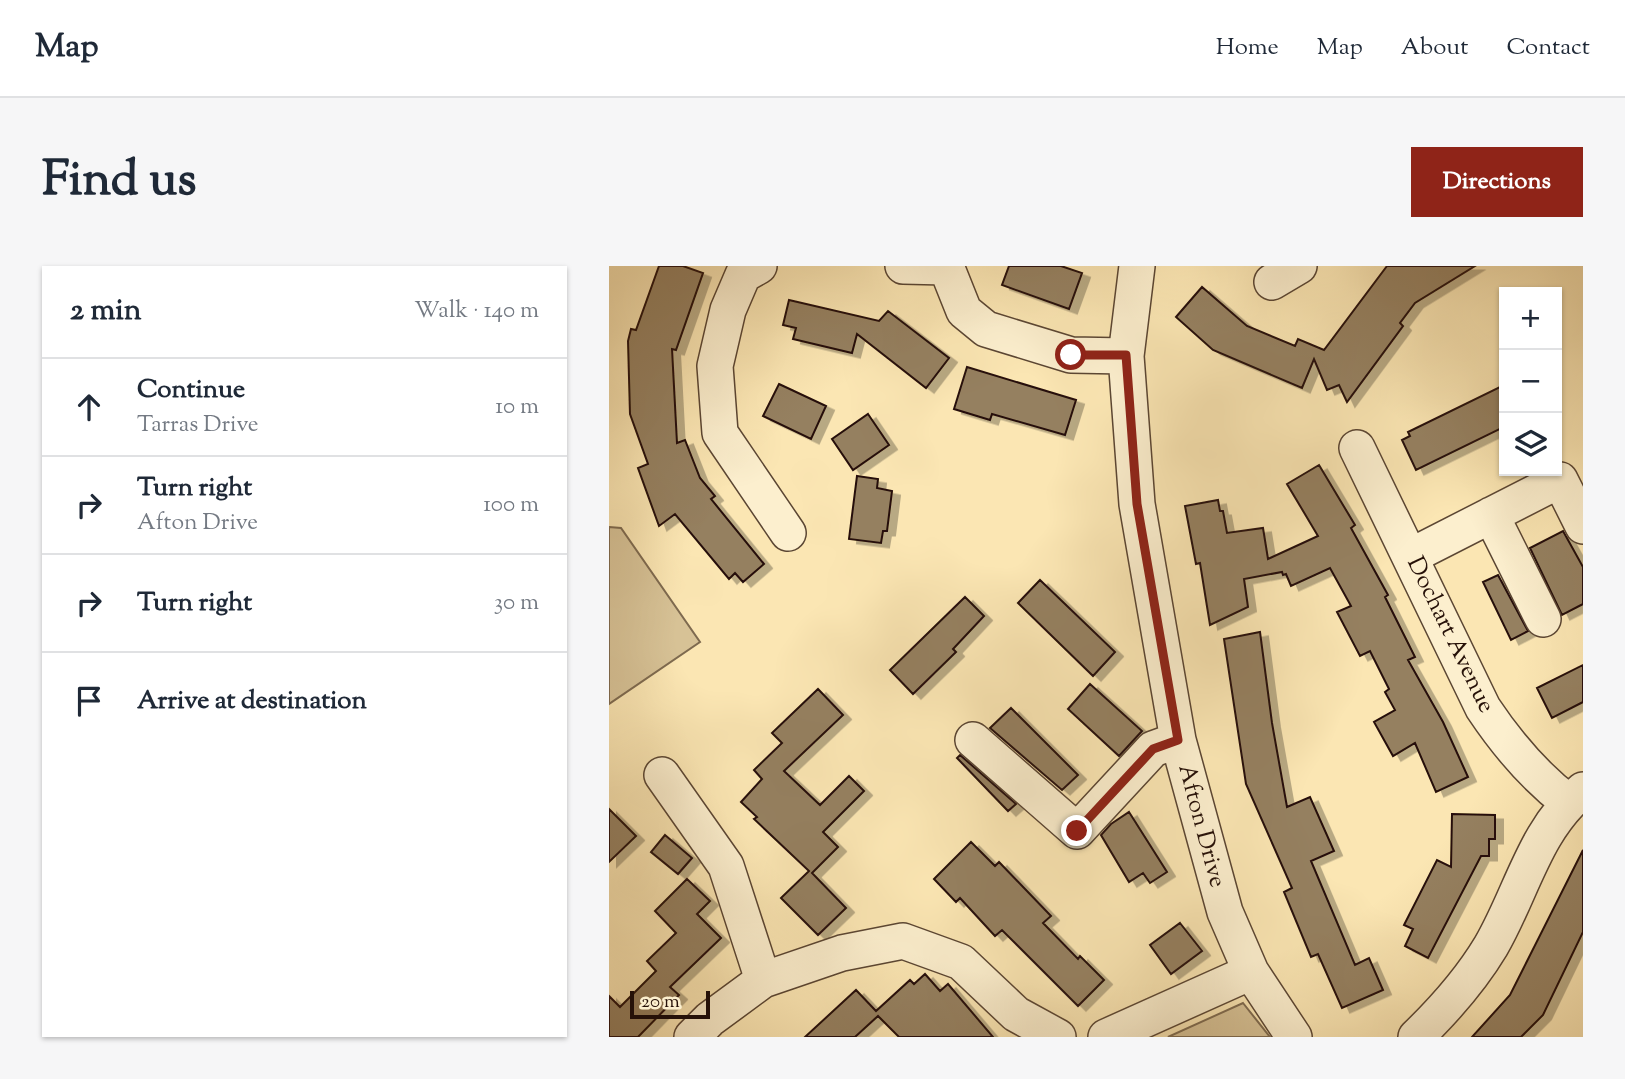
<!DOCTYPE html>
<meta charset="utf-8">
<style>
body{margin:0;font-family:"Sorts Mill Goudy",serif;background:#f6f6f7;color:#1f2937}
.controls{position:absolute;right:21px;top:21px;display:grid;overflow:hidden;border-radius:0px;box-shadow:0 2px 5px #0004}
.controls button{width:63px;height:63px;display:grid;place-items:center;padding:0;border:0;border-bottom:2px solid #e0e1e3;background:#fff;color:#1f2937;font:35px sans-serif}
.scale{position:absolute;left:21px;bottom:18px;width:80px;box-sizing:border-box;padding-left:7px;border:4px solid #261108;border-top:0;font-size:19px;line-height:24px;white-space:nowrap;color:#261108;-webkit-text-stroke:5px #fcefce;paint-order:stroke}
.stop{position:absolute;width:21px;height:21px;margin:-16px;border:5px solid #8f2418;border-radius:50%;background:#fff}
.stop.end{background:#8f2418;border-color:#fff;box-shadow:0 2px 7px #0008}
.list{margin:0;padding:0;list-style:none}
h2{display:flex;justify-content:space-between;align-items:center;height:91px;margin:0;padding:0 28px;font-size:30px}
h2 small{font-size:23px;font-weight:400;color:#747a83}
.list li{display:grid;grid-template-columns:46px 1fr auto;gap:21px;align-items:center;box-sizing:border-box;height:98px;padding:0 28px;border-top:2px solid #e0e1e3}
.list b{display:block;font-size:26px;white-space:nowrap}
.list p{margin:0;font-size:23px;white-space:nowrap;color:#747a83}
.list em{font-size:23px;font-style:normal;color:#747a83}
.icon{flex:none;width:38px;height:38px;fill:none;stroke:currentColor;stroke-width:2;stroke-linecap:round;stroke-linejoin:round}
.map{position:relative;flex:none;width:974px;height:771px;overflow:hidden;border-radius:0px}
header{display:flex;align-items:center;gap:42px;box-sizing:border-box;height:98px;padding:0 35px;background:#fff;border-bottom:2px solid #e0e1e3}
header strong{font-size:33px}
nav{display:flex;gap:38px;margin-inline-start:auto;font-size:24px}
.intro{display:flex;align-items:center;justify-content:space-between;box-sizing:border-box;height:168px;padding:0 42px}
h1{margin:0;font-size:49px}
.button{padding:18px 32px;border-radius:0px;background:#8f2418;color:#fff;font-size:24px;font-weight:700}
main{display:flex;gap:42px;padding:0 42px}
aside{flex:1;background:#fff;border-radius:0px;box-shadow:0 2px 5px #0004}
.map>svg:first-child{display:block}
</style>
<header>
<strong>Map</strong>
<nav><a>Home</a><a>Map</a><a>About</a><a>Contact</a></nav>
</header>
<div class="intro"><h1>Find us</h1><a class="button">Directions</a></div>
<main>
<aside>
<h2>2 min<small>Walk · 140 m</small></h2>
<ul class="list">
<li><svg class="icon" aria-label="ahead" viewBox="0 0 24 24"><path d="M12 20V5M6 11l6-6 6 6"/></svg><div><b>Continue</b><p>Tarras Drive</p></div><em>10 m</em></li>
<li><svg class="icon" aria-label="right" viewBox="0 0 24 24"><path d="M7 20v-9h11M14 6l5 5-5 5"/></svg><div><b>Turn right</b><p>Afton Drive</p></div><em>100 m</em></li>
<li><svg class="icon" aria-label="right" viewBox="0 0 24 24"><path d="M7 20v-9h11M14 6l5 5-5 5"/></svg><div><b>Turn right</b></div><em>30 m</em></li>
<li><svg class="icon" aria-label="arrive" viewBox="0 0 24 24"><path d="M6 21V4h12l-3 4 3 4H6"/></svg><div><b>Arrive at destination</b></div></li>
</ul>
</aside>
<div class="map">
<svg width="974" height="771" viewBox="0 0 974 771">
<defs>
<filter id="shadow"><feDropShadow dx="8" dy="4.5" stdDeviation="0" flood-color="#0004"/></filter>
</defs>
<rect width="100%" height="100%" fill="#fbe6b3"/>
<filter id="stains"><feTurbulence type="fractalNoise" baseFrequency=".00286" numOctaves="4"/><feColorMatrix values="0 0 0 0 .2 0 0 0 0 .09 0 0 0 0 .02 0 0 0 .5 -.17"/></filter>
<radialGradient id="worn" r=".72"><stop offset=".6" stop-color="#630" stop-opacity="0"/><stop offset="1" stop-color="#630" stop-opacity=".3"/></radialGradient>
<!-- green -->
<path fill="#d7c296" stroke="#7e6a4f" stroke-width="2" d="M0,261l12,1 79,114 -91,62z
M634,737l27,34h-102z"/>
<!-- building -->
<path fill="#958061" stroke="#261108" stroke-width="2" filter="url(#shadow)" d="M50,0h24l20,7 -27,77 -4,-1 5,94 8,-3 15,38 15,18 -4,3 53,65 -21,18 -8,-9 -6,6 -54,-65 -16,12 -21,-58 10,-4 -18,-50 -2,-73 3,-12 5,1z
M400,0h52l21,7 -13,36 -67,-24z
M778,0h88l-60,37 -15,20 3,3 -56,76 -8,-17 -12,5 -13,-31 -12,29 -89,-38 -37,-33 26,-30 45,39 48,20 3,-7 26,11z
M180,34l90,21 9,-10 61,47 -23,30 -69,-54 -5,19 -59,-14 3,-11 -13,-3z
M358,101l109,33 -11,35 -73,-21 -2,6 -36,-11z
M170,118l47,22 -15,33 -48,-23z
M895,119v42l-88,43 -14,-30 8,-4 -2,-4z
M259,148l21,31 -36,25 -21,-31z
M710,199l36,60 -4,3 37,67 -3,2 30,60 -7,3 35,62 25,55 -32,15 -21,-49 -22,13 -19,-34 21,-12 -10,-18 4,-3 -19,-38 -10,5 -23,-44 14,-6 -21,-38 -39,18 -5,-12 -3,1 -1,-3 -38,7 4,28 -38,18 -10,-62 -4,1 -11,-58 33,-6 2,11h3l4,22 36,-5 5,31 50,-23 -31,-52z
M248,210l21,3 -1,9 15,3 -5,40h-4l-2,12 -32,-4z
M954,265l20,36v37l-21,11 -32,-67z
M889,309l30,56 -17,9 -28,-58z
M431,314l75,72 -22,24 -75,-73z
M356,331l19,19 -31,33 3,3 -43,42 -23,-24z
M651,366l12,91 15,84 23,-10 24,54 -23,10 44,104 14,-7 14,32 -41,18 -24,-54 -7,3 -27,-65 8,-4 -46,-104 -22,-145z
M974,399v37l-31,16 -15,-30z
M481,418l52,47 -23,25 -51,-47z
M209,423l25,26 -59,56 36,34 29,-29 15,15 -41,41 15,15 -26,26 34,35 -28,27 -37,-37 28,-27 -55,-52 3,-2 -16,-15 21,-23 -8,-9 28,-27 -10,-10z
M402,442l67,67 -16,15 -72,-62z
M351,489l56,49 -8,7 -51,-53z
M0,543l27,27 -27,26z
M520,546l38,60 -17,11 -7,-10 -14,9 -28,-47 10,-11z
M843,548l43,1v24h-6v17h-8l-53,102 -23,-12 8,-17 -9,-4 33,-65 14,7z
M56,569l27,23 -14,16 -27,-22z
M362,576l24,24 4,-4 52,54 -8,7 35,36 2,-3 24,24 -26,26 -76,-76 -7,6 -35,-38 -4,4 -22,-23z
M974,584v82l-40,83 -22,22h-49l38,-42z
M78,613l23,22 -13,13 24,24 -51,49 9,8 -41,42h-29v-41l11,11 36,-36 -9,-10 29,-28 -21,-22z
M571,657l22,28 -31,23 -21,-29z
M316,708l15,17 8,-7 45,53h-94l-21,-21 -23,21h-50l51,-47 20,21 34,-31 4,4z"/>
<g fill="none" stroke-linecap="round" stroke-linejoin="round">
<defs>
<path id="minor" d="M150,0l-16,9 -15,35 -13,56 5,67 68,100
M294,0l43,1
M337,0l18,45 22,18 85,26 55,1
M528,0l-11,90 11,148 41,236 47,172 26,60 43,65
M663,16l27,-16
M748,182l126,260c24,36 51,68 85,94
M882,249l52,104
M802,290l149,-76 23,46
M364,474l104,91 76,-82 25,-9
M53,509l64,91 37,114
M83,771l18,-18 53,-39 79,-27 61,-12 58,21 55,52 42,23
M497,771l145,-65
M807,771c29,-28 54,-56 75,-91 31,-53 43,-116 92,-156"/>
</defs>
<!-- minor casing -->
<use href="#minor" stroke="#5b4633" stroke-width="38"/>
<!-- minor -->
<use href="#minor" stroke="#fcefce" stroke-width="35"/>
</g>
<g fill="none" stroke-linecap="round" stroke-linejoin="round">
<!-- route -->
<path stroke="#8f2418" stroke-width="9" d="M462,89h55l11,149 41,236 -25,9 -76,82"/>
</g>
<g text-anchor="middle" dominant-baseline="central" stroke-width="5" stroke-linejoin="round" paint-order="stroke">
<!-- street labels -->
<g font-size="24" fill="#261108" stroke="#fcefce">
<text transform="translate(841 369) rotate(64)">Dochart Avenue</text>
<text transform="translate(592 560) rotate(75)">Afton Drive</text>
</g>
</g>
<rect width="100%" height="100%" filter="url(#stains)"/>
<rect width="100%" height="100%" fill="url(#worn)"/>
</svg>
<div class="controls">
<button>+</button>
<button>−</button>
<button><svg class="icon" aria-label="layers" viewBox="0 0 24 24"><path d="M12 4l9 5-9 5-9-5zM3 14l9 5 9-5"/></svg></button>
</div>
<div class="scale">20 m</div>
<div class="stop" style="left:462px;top:89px"></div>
<div class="stop end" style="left:468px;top:565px"></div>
</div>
</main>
